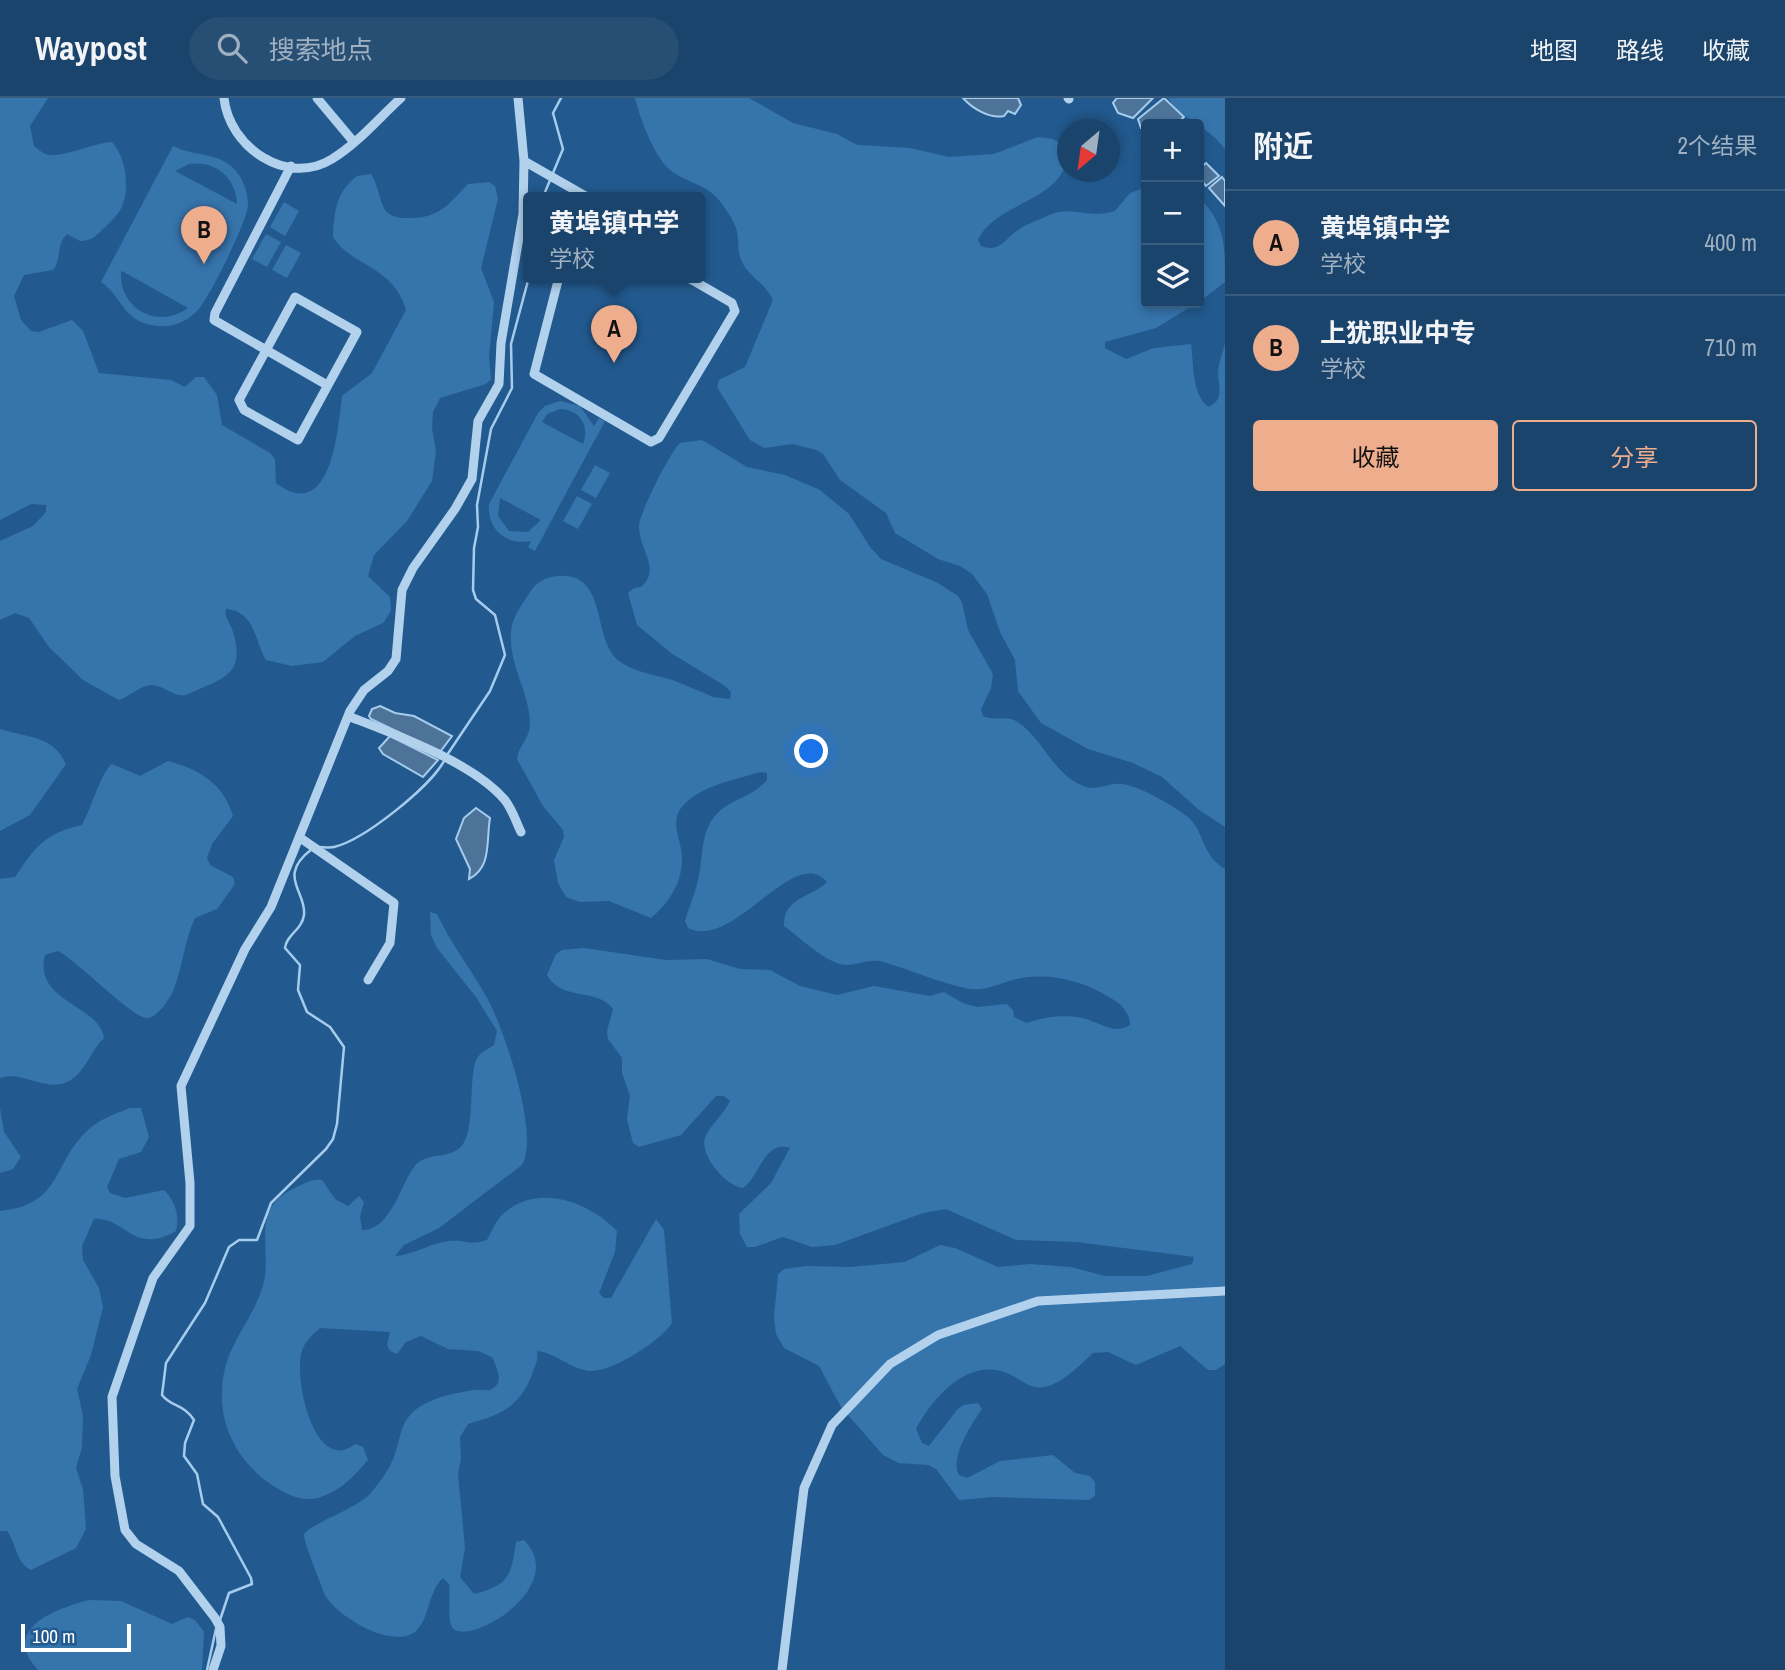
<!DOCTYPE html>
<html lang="zh">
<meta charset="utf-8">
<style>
body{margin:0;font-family:"Archivo Narrow","Noto Sans SC",sans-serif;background:#274e73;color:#f1f3f6}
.controls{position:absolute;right:21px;top:21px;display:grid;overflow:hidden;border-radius:7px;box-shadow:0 4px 10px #0003}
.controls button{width:63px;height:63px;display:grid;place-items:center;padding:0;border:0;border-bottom:2px solid #385c7e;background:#1a446b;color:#f1f3f6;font:35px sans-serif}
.compass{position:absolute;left:1057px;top:21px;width:63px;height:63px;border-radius:50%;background:#1a446b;box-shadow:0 4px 10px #0003;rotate:209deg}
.scale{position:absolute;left:21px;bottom:18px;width:110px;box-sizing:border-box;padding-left:7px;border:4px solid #fff;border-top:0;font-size:19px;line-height:24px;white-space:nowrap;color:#fff;-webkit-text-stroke:5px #225a8f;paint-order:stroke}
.you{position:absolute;left:812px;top:654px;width:24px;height:24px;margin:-18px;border:5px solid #fff;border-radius:50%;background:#1a73e8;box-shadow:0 0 0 10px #1a73e833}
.badge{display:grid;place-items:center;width:46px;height:46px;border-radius:50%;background:#eead8d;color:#111;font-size:23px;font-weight:700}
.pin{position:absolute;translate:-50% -58px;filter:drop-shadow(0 2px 4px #0008)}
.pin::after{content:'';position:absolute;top:37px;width:24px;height:21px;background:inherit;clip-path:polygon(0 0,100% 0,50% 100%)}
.popup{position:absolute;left:523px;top:94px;width:182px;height:91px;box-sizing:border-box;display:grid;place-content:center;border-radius:7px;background:#1a446b;filter:drop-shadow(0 2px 5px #0005);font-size:23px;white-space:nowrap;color:#9fb0c1}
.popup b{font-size:26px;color:#f1f3f6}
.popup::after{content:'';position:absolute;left:50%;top:100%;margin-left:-14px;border:14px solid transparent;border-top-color:#1a446b}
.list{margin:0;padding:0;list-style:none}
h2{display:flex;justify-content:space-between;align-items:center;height:91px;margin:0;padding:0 28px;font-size:30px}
h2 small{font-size:23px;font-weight:400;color:#9fb0c1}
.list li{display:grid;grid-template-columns:46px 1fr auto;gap:21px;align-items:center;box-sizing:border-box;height:105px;padding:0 28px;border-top:2px solid #385c7e}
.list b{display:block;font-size:26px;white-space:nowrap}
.list p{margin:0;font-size:23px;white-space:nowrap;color:#9fb0c1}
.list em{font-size:23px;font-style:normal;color:#9fb0c1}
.actions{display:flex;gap:14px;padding:21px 28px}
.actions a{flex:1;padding:16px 0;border:2px solid #eead8d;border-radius:7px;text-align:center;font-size:24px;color:#eead8d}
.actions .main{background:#eead8d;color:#111}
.icon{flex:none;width:38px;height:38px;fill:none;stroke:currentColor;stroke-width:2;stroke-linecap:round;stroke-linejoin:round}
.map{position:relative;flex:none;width:1225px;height:1572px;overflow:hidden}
header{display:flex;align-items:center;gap:42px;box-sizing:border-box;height:98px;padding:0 35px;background:#1a446b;border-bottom:2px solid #385c7e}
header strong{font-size:33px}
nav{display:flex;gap:38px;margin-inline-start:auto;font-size:24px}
.search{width:490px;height:63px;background:#274e73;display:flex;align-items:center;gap:18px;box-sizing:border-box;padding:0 24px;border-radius:38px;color:#9fb0c1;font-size:26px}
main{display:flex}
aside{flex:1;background:#1a446b}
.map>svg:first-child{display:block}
</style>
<header>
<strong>Waypost</strong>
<div class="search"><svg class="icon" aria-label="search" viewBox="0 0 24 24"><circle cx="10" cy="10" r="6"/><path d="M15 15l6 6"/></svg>搜索地点</div>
<nav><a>地图</a><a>路线</a><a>收藏</a></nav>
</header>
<main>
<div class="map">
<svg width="1225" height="1572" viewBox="0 0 1225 1572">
<rect width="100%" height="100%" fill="#225a8f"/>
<!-- green -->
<path fill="#3674ac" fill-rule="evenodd" d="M0,0h48l-18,28 4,20c4,3 9,8 15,9 15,2 45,-12 63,-13 15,16 19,52 7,70 -4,6 -10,11 -16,17 -7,7 -12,12 -23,12l-13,-7c-11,10 -5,25 -14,36l-29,5 -10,21 7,24 10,11 8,1 33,-12 11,11 16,42 72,7 14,7 11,-10h8l13,18 5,30 48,28 5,6 1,24c55,42 62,-53 66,-87l30,-23 34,-63c-13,-45 -54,-43 -73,-73 1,-25 3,-45 24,-61l14,-2c7,11 8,25 14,36 5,6 12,8 19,8 34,1 41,-10 64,-34l21,-2 6,4 3,13 -17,69 13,34 -5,55 2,22 -5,5 -46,14 -7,14 -1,16 4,23 -4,30 -25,40 -33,34 -6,21 22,21 1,14 -8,12 -28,13 -32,26 -31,4 -26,-6c-12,-20 -10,-48 -40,-51 -2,8 3,12 6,20 15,47 -8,48 -46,66 -13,2 -21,-9 -34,-10 -11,0 -22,11 -33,15l-36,-20 -34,-33 -20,-29 -14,-5 -15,7v-79l33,-15 13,-14v-7l-15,-1 -31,16z
M635,0h114l44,25 44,11 20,11 53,3 39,9 45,-3 44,-17 15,2 14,8c5,55 -72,53 -89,93l3,6c18,7 23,-6 37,-16 8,-6 19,-9 29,-14 27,-12 39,4 68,-5l15,-18 16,-6v116h51l-41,25 -51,14v6l21,11 28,-11 37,-4c3,19 0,51 18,63 16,-8 9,-21 9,-35 1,-10 5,-20 7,-29v484l-26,-17 -37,-33 -29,-14 -45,-14 -47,-26 -23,-32 -3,-31 -15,-28 -13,-38 -15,-20 -12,-8 -22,-7 -43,-26 -9,-20 -46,-33 -17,-26 -7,-4 -23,-6 -29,4 -14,-8 -33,-53 2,-7 26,-13 28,-67c-8,-17 -22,-22 -30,-36 -7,-12 -3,-24 -7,-36 -3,-9 -11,-20 -17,-28 -13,-15 -29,-17 -45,-27 -18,-11 -34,-54 -39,-75z
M1168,0h57v51c-19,-25 -41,-27 -57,-51z
M173,48c21,11 46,5 63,25 8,10 12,22 12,35 -2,17 -39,94 -52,106 -12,12 -29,17 -45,13 -28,-5 -30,-30 -50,-43zM189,66c26,-4 47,13 48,40l-62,-33zM121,174l1,-1 66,37c-30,22 -69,1 -67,-36z
M1199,99c26,28 26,45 26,85l-26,20z
M284,104l15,9 -14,25 -15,-9z
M266,136l15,8 -14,25 -15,-8z
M286,147l15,8 -14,25 -15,-8z
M560,303l20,5 14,20 5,-8 6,3 -70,130 -7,-4 3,-6c-25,5 -44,-12 -42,-37l49,-91 7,-7zM560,311c20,1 30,16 23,35l-41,-22 5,-8zM500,400l41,22 -13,12 -19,-1 -11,-15z
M702,342l45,27 38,8 35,15 29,24 21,33 11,12 57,24 20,13 4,6 6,28 25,44 -2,14 -10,21 2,7c12,6 23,-2 35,6 26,18 34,51 65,64 12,5 21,-1 32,-2 18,-3 59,22 73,33 17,15 13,38 37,52v495l-9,6h-8l-28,-24 -44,19 -28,-13 -15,1c-13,12 -31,31 -49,34 -14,3 -23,-8 -35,-13 -40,-18 -76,23 -93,55l6,14 7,3 28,-36 6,-5 15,-2 4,6c-10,14 -33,50 -23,66l8,3 33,-17 53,-6 22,18 15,3 5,6v14l-6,4 -95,-3 -35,3 -23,-31 -8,-4 -29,-2 -16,-8 -42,-48 -22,-41 -35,-18 -8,-14 -2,-16 4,-44 6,-5 22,-3 44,1 55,-5 35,-17 15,3 43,19 32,-3 41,3 34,9h42l45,-12 2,-7 -117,-15 -61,-2 -70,-31 -23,4 -88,32 -23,2 -29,-10 -28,10h-8l-7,-13 -1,-20 32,-31 19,-35c-26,-8 -30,28 -47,40 -16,-1 -44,-33 -38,-50 5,-13 19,-24 25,-37l-6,-5h-8l-35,39 -42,12 -6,-4 -6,-24 3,-23 -8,-23v-15l-14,-19 -1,-8 6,-22c-16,-22 -51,-7 -66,-34l9,-21 6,-4 22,-2 82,12 41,-1 33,10 30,1 30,16 37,9 37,-9 56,10 14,-4 19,11 14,4 30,-3 6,6 1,7 13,6c18,-6 35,-9 55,-5 17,3 31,18 48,7 0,-13 -10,-22 -21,-28 -27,-16 -60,-25 -92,-18 -18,4 -34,14 -52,9 -28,-6 -54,-18 -81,-26 -14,-4 -24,2 -37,3 -18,1 -49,-29 -63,-39 -1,-29 27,-28 43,-44 -33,-39 -93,69 -139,46l-3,-7c4,-14 10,-27 13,-41 6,-24 1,-53 24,-71 15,-12 30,-12 45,-29v-7l-7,-1c-25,8 -62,14 -79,36 -11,15 0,32 1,48 1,25 -12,46 -31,62l-42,-17 -29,1 -14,-5 -8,-14 -4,-23 10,-23 -1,-7 -20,-24 -26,-47c1,-12 13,-22 13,-34 0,-33 -21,-58 -19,-92 0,-14 10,-27 17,-38 8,-13 15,-17 30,-19 51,-4 33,63 61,85 15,11 33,13 50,18 15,5 30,12 44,18l17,2 1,-7 -6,-6 -54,-33 -34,-28 -9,-32 6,-5 7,-1c21,-18 -3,-39 -2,-61 1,-14 30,-72 41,-83z
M595,367l15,8 -14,25 -15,-8z
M577,398l15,8 -14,25 -15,-8z
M0,631c27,9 53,6 66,35l-36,51 -30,16z
M168,663c31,8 56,23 65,55l-21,28 -5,14 3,7 23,12 2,7 -18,25 -22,9c-11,23 -12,49 -22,73 -3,7 -16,27 -25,27 -14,2 -69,-56 -90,-67l-13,4c-12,47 55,50 59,83 -11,10 -16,26 -26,36 -25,26 -53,-5 -78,4v-199l15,-2c21,-31 29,-43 67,-52 8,-14 20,-55 30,-61l28,12z
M430,814l7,2c14,30 34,55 50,84 17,30 53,137 35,167l-83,63 -35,17 -9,11c19,-1 35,-13 54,-15 16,-2 19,5 38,-1 5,-9 9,-20 17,-27 35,-30 85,-11 113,18l-2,21 -16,41 5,5h7l45,-79 8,11 8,93c-12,18 -60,50 -84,48 -18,-3 -32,-18 -51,-20 2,9 -3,17 -6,26 -13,32 -33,38 -63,47l-8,13 1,22 -3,15 7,74 -5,29 14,17c35,-9 37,-18 42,-52l8,-2c47,48 -59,109 -72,87 -5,-9 -1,-31 -3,-43l-6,-6c-15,14 -13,38 -26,52 -22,22 -81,-14 -92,-35 -3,-8 -22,-55 -21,-60 3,-10 52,-26 66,-41 10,-12 20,-25 25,-40 5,-15 6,-32 19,-43 15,-13 41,-18 60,-21 5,-1 11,1 16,0 3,-1 7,-5 8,-7 3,-7 -3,-18 -5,-25l-14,-7 -31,-2 -27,-13 -15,6 -9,12 -7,-3 -3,-6 3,-13 -70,-4c-8,7 -16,14 -19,26 -5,23 7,90 35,96 8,2 14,-3 20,-6l7,3 5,13c-15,17 -27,31 -50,38 -13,3 -25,-1 -36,-7 -36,-19 -62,-57 -60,-99 1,-45 27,-65 40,-103 13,-39 -16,-80 35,-102 9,-4 14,-8 25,-7l13,19 13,7 11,-10 5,6 -4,14 2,14c28,1 38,-44 52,-63 14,-19 42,-3 52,-29 8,-20 3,-66 11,-80 4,-6 11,-9 17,-13l3,-14 -21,-34 -39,-49 -6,-13z
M0,1010l4,24 17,25 -8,12 -13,4z
M130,1010h11l8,29 -8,15 -22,7 -12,28 3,6 15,5 39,-8c11,11 16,26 12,41 -44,25 -51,-15 -82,-12l-12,27 1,14 16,28 4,19 -12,48 -14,34 6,27 -1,31 -6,21 7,21 3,40 -10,19 -45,22c-16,-8 -14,-26 -24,-39h-7v-320c62,-6 52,-47 87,-80 12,-12 28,-17 43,-23z
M89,1502l32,1 51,23 16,-7 7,3 9,12 -2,38h-164c-38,-41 17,-61 51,-70z"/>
<!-- water -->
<path fill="#4d7399" stroke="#a6cced" stroke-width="2" d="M963,0h55l3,7 -6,9 -7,-3 -4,5c-15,3 -32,-8 -41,-18z
M1117,0h36l-20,20 -15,-5 -5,-10z
M1164,0l20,19 -8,7h-30v7l-5,-3 -3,-9z
M1206,65l13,13 -13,10 -7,-8 1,-10z
M1222,79l3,4v25l-16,-18z
M380,608l15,7 19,3 38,20 -12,16 -69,-33 -2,-3 3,-7z
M390,638l48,24 -15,17 -40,-23 -4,-6z
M476,710l14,10c-4,24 2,49 -21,61l1,-10 -14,-30 8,-21z"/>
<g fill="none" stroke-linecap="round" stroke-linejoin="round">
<!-- stream -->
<path stroke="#a6cced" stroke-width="2.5" d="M543,99l20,-48 -10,-36 8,-15
M447,657l43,-64 15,-36 -10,-40 -19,-16 -3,-9 1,-42 4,-21 -1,-22 14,-76 21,-41 -1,-44 18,-67
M318,749c5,0 12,1 16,0 30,-7 96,-60 110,-86
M220,1522l9,-27 23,-9 -1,-6 -33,-61 -15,-13 -6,-30 -13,-18 1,-13 9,-23c-10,-16 -23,-13 -32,-25l4,-32 39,-60 24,-56 10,-7h18l14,-37 55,-54 7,-10 4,-15 7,-77 -14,-20 -23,-15 -9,-22 2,-25 -15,-17c1,-13 17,-18 19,-33 3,-23 -28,-39 8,-66
M207,1572l9,-41"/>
<!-- minor -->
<path stroke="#b2d1ec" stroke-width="9" d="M224,0c5,49 63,89 108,61 25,-15 47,-41 69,-61
M317,0l36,43
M1068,0l1,1
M524,63l63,36
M291,68l-76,147 -1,7 113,65
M559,179l-25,97 117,68 8,-4 76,-127 -3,-8 -45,-26
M295,199l62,35 -59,108 -54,-30 -5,-10z
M348,618c46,18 124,46 156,83 8,9 12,23 17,33
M299,739l95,66 -4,40 -22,37
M213,1572l8,-24 -1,-19 -5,-9 -36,-47 -43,-27 -11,-14 -10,-54 -3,-79 41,-119 37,-52v-43l-9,-97 64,-137 26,-42 79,-196 14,-21 24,-19 8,-12 6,-69 11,-22 42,-59 17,-30 6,-58 21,-37 2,-41 22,-129 1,-53 -6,-63
M782,1572l22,-182 28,-63 58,-61 48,-29 100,-34 187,-10"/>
</g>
</svg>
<div class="controls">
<button>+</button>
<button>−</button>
<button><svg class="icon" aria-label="layers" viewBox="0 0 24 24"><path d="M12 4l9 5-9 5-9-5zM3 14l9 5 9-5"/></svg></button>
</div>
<svg class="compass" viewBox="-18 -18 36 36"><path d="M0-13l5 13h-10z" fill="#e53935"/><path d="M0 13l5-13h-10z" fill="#9fb0c1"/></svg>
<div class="scale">100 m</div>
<div class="you"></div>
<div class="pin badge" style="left:614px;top:265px">A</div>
<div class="popup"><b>黄埠镇中学</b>学校</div>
<div class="pin badge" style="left:204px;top:166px">B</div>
</div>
<aside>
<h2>附近<small>2个结果</small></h2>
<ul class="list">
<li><span class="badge">A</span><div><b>黄埠镇中学</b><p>学校</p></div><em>400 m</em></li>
<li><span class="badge">B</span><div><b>上犹职业中专</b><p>学校</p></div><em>710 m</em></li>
</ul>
<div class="actions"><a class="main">收藏</a><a>分享</a></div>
</aside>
</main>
